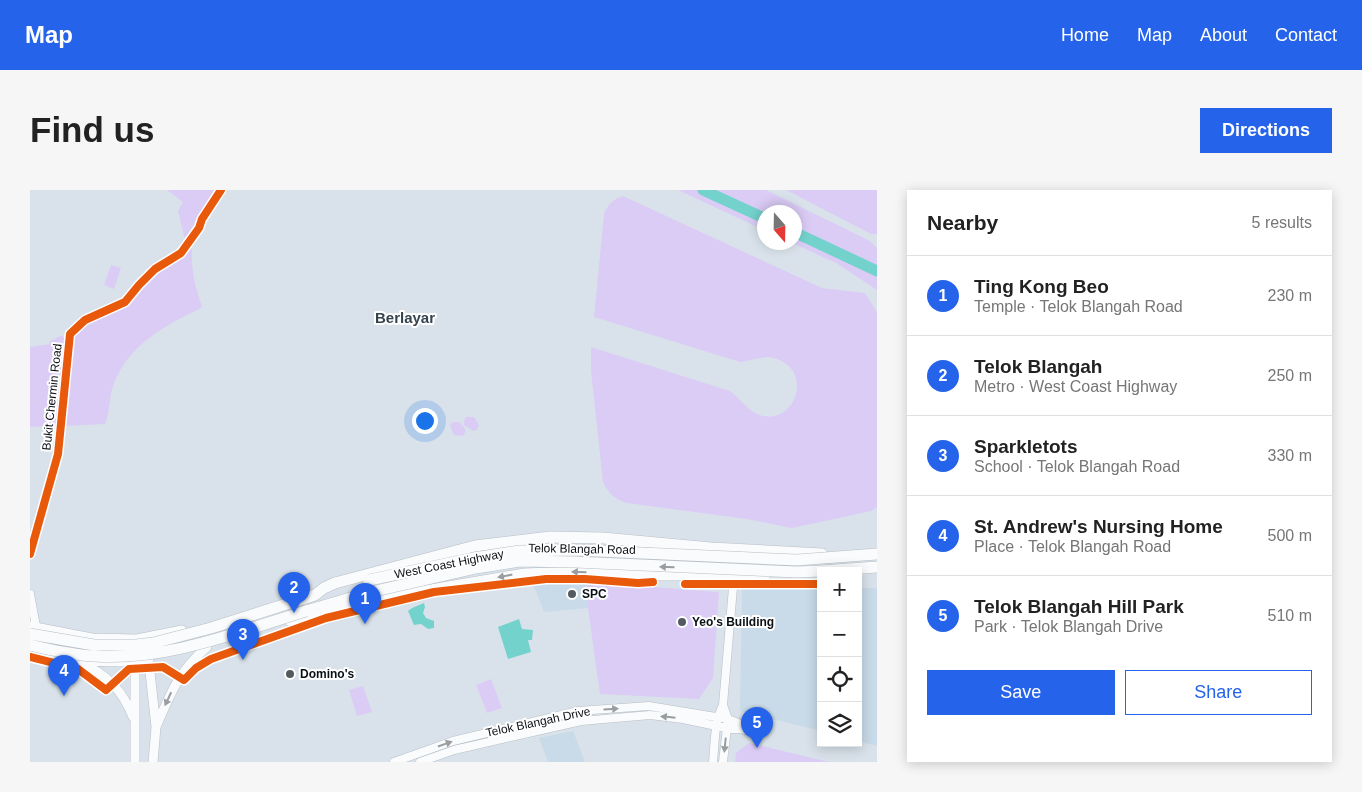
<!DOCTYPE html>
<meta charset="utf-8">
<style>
body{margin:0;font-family:Arial,sans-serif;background:#f6f6f6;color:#222}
.controls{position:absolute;right:15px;bottom:15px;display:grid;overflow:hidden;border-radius:0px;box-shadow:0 2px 12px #0003}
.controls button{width:45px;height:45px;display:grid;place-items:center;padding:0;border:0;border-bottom:1px solid #e0e0e0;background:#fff;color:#222;font:25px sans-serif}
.compass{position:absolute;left:727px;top:15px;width:45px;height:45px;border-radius:50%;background:#fff;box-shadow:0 2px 12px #0003;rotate:160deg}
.you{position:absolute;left:394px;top:230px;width:18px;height:18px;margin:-12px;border:4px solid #fff;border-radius:50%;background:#1a73e8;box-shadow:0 0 0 8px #1a73e833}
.badge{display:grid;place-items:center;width:32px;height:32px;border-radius:50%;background:#2563eb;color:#fff;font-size:16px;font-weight:700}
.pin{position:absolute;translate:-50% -41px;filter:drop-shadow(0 1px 2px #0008)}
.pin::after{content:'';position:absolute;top:26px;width:18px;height:15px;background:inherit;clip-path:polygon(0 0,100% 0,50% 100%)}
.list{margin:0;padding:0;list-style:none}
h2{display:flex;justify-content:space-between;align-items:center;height:65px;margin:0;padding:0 20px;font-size:21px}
h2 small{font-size:16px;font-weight:400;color:#767676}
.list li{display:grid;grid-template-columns:32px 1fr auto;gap:15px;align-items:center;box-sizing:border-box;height:80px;padding:0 20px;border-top:1px solid #e0e0e0}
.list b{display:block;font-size:19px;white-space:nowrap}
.list p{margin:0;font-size:16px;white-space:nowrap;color:#767676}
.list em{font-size:16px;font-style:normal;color:#767676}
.actions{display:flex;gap:10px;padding:15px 20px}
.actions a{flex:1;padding:11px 0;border:1px solid #2563eb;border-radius:0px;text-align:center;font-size:18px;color:#2563eb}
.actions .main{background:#2563eb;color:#fff}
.icon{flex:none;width:28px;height:28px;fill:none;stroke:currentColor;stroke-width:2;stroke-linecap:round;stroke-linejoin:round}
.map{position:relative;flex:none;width:847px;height:572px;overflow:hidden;border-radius:0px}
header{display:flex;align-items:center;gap:30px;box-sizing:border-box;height:70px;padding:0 25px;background:#2563eb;color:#fff}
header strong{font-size:24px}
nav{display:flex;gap:28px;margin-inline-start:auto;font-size:18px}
.intro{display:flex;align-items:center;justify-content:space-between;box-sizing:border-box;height:120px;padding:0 30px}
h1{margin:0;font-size:35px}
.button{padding:12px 22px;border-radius:0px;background:#2563eb;color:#fff;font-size:18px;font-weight:700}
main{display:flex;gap:30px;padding:0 30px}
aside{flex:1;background:#fff;border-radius:0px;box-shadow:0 2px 12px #0003}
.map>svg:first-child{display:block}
</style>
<header>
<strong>Map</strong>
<nav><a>Home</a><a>Map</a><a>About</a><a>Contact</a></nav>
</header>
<div class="intro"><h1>Find us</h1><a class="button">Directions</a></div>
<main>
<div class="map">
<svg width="847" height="572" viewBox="0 0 847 572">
<rect width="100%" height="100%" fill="#d9e2ea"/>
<!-- built -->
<path fill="#c9dae8" d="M501,389l56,3 1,26 -44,4z
M712,397l79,1v143l-81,-20z
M828,398h19v158l-19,-5z
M543,541l12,31h-37l-9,-24z"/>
<!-- green -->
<path fill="#dbccf6" d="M137,0h47l-29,50 -7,-29 5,-9z
M648,0h88l104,51 7,7v42l-41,-27 -44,-20 2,-1v-30h-30v18z
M756,0h91v44h-6z
M593,6l199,92 43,5 12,19v195l-6,4 -79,17 -45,-9 -120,-16c-13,-4 -18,-9 -24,-21l-12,-111v-24l139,44c11,8 19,22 33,25 33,6 50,-44 14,-57 -11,-5 -26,2 -37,3l-146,-45 10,-103c4,-10 9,-15 19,-18z
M162,57c-1,21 2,38 10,59l-1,2c-37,18 -73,37 -88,78 -4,12 -3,28 -8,38l-41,2 7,-82c10,-27 31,-23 52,-36 12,-8 20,-24 32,-34 11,-11 27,-15 37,-27z
M81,75l10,3 -7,21 -10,-4z
M32,145l3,5 -1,10 2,3 -7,73 -29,1v-80l20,-3 -1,-2z
M436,227h8l5,8 -2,5 -4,1 -9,-6v-4z
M422,232h7c5,5 9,8 4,14l-9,-1 -4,-9z
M557,392l132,10 -6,86 -14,21 -99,-5 -12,-86z
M461,489l11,29 -15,5 -11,-28z
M333,496l9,26 -15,4 -8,-26z
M719,553l80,19h-94l1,-9z"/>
<!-- water -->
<path fill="#74d2cd" d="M394,413l1,4 -2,6 3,5 8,3v7l-6,1 -7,-5 -7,1 -6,-14 4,-3z
M489,429l3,10 11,1 -1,10h-4l3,12 -23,7 -10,-32z"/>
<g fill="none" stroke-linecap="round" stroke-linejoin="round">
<!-- river -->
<path stroke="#74d2cd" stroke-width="11" d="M673,0l61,28
M764,42l83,39"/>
<defs>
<path id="minor" d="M0,364l28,-100 12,-120 15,-14 40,-18 14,-17 16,-16 26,-16 18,-25 3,-9 19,-29
M0,404l7,38
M364,572l59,-21 125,-30 71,-5 79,13 10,4 3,6
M390,572l34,-12 127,-29 69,-6 33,4 48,10h10l4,1
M683,572c2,-20 1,-39 10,-57l11,-129
M693,572l5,-43 -5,-14"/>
<path id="major" d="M259,431l130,-30 105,-18 52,-2 88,5 102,-1
M0,436l62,12 45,1 45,-9
M0,462c39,10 79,12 119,7
M118,464l8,73 -3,35
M51,473c26,11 42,28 52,54
M126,537c14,-33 23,-56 51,-80
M105,572v-105"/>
<path id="highway" d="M791,381l56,-4
M305,393l140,-37 75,-9 53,1 108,10 111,6
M276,421l65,-19"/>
</defs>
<!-- minor casing -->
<use href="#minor" stroke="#b8bfc6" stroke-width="9"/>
<!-- major casing -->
<use href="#major" stroke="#b8bfc6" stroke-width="10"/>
<!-- highway casing -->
<use href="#highway" stroke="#b8bfc6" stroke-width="12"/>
<!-- minor -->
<use href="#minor" stroke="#f9fbfc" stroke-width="8"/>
<!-- major -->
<use href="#major" stroke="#f9fbfc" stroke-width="9"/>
<!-- highway -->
<use href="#highway" stroke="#f9fbfc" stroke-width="11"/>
<defs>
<path id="highway-bridge" d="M339,390l105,-22 45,-7 56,-1 222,10 80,-6
M341,402l105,-24 44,-7 55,1 222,10 24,-1
M0,444l64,11h42l17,-2 58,-15 104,-33 9,-7 11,-5
M0,455c21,5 43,10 64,11 72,5 144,-24 212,-45"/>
</defs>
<!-- highway-bridge casing -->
<use href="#highway-bridge" stroke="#b8bfc6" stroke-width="12" stroke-linecap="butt"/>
<!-- highway-bridge -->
<use href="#highway-bridge" stroke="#f9fbfc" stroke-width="11"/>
<defs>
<path id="cycleway" d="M0,364l28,-100 12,-120 15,-14 40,-18 14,-17 16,-16 26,-16 18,-25 3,-9 19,-29
M655,394h136
M0,467l48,12 28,21 23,-21 34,-2 21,13 12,-12 15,-9 115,-41 108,-26 112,-13h39l53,4 15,-1"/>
</defs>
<!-- cycleway casing -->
<use href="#cycleway" stroke="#fff" stroke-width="11"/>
<!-- cycleway -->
<use href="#cycleway" stroke="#e8590c" stroke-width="8"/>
</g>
<!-- one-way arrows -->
<defs><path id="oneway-solid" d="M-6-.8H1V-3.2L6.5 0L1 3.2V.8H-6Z" transform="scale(1.25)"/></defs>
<g fill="#9a9da0">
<use href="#oneway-solid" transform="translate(637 377) rotate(-178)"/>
<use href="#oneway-solid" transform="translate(549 382) rotate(-178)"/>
<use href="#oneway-solid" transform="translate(475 386) rotate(169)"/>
<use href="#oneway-solid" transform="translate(138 509) rotate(115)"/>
<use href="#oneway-solid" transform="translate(581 519) rotate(-4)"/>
<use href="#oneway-solid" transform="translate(638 527) rotate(-174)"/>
<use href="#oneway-solid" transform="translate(415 554) rotate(-19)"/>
<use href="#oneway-solid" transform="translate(695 555) rotate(96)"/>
</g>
<!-- markers -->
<g fill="#535a60" stroke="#fff" stroke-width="2">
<circle cx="542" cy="404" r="5"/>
<circle cx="652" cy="432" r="5"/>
<circle cx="260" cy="484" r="5"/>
</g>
<g text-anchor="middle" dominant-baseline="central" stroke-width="4" stroke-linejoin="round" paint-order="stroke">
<!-- street labels -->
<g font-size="12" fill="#0b1015" stroke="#fff">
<text transform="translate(22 207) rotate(-84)">Bukit Chermin Road</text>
<text transform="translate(552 359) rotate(1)">Telok Blangah Road</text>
<text transform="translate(419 374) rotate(-11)">West Coast Highway</text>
<text transform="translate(508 532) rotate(-12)">Telok Blangah Drive</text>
</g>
<!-- poi labels -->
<g font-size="12" font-weight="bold" fill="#0b1015" stroke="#fff" text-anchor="start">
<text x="552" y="404">SPC</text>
<text x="662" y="432">Yeo's Building</text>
<text x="270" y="484">Domino's</text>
</g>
<!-- quarter labels -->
<g font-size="15" font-weight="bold" fill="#36434f" stroke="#fff">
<text x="375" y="127">Berlayar</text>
</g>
</g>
</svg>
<div class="controls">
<button>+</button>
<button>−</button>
<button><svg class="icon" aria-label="locate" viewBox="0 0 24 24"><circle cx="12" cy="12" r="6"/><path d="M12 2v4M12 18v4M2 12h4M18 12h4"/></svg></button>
<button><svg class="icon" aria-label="layers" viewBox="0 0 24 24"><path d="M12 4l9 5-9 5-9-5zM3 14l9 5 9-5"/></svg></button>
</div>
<svg class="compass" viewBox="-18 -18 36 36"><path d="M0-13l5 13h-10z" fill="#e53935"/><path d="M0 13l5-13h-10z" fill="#767676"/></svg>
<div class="you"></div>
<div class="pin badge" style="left:335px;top:434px">1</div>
<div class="pin badge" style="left:264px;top:423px">2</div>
<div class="pin badge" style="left:213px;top:470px">3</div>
<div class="pin badge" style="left:34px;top:506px">4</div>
<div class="pin badge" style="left:727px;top:558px">5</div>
</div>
<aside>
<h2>Nearby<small>5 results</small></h2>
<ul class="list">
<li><span class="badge">1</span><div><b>Ting Kong Beo</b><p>Temple · Telok Blangah Road</p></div><em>230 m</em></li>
<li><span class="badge">2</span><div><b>Telok Blangah</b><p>Metro · West Coast Highway</p></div><em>250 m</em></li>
<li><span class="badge">3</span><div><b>Sparkletots</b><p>School · Telok Blangah Road</p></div><em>330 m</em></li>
<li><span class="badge">4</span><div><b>St. Andrew's Nursing Home</b><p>Place · Telok Blangah Road</p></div><em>500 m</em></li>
<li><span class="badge">5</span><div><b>Telok Blangah Hill Park</b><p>Park · Telok Blangah Drive</p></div><em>510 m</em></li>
</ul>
<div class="actions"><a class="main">Save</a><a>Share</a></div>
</aside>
</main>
